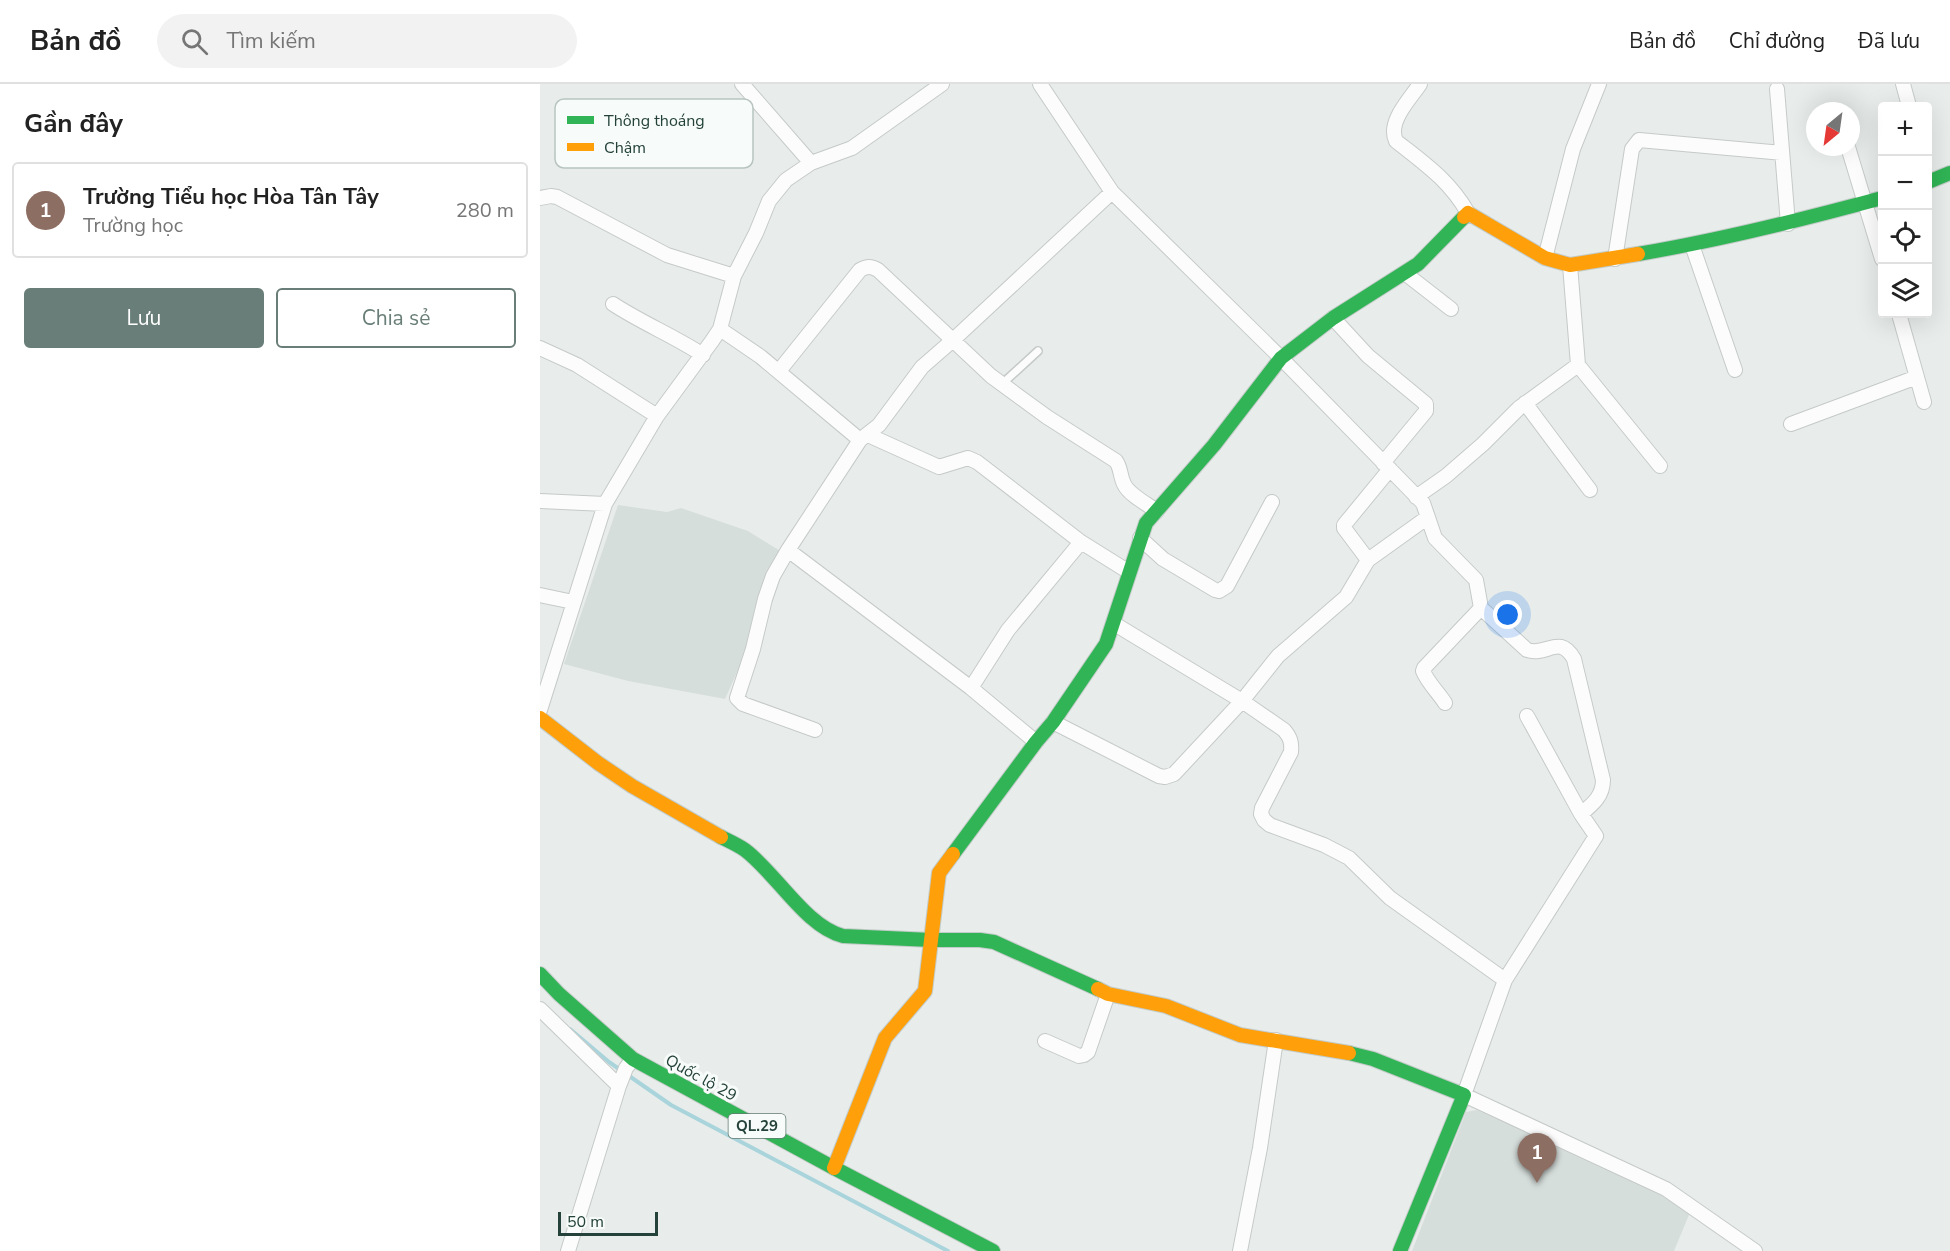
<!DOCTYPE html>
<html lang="vi">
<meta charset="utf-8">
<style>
body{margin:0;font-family:"Nunito Sans",sans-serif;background:#f2f2f2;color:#222}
.controls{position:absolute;right:18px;top:18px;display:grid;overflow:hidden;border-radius:6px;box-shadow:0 6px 24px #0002}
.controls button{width:54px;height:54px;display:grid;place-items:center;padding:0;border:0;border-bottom:2px solid #e0e0e0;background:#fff;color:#222;font:30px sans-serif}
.compass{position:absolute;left:1266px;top:18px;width:54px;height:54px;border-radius:50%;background:#fff;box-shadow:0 6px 24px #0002;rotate:209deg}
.scale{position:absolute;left:18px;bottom:15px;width:100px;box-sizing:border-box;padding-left:6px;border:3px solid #24423a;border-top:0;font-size:16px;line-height:21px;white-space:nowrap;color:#24423a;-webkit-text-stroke:4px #f7fbf9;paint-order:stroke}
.you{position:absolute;left:968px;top:531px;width:21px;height:21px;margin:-15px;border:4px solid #fff;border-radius:50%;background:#1a73e8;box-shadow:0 0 0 9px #1a73e833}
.badge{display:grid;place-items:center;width:39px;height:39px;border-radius:50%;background:#697e78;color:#fff;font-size:20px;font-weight:700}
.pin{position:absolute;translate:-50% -50px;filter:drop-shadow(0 2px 3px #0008)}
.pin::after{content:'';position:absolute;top:32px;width:21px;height:18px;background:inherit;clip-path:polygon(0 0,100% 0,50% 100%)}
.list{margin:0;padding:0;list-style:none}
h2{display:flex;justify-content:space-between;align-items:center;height:78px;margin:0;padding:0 24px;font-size:26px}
h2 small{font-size:20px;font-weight:400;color:#767676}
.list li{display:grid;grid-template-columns:39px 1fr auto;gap:18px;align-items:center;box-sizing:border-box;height:96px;margin:0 12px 12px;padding:0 12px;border:2px solid #e0e0e0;border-radius:6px}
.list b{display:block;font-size:22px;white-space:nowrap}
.list p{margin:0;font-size:20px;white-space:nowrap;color:#767676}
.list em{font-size:20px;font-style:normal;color:#767676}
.actions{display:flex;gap:12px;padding:18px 24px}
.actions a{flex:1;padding:14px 0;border:2px solid #697e78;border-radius:6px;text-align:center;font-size:21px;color:#697e78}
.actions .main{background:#697e78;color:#fff}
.icon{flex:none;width:33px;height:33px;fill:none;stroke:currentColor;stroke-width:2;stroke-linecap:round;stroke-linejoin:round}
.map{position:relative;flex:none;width:1410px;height:1167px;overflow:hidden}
header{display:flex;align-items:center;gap:36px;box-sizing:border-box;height:84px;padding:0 30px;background:#fff;border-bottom:2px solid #e0e0e0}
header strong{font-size:28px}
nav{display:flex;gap:33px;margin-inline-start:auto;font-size:21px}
.search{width:420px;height:54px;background:#f2f2f2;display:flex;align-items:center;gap:15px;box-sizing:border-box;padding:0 21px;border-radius:33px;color:#767676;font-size:22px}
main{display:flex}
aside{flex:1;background:#fff}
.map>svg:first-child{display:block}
</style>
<header>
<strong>Bản đồ</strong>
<div class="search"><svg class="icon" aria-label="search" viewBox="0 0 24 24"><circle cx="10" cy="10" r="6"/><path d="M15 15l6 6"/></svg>Tìm kiếm</div>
<nav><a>Bản đồ</a><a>Chỉ đường</a><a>Đã lưu</a></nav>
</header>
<main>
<aside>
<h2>Gần đây<small></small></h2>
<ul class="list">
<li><span class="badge" style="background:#8d6e63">1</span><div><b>Trường Tiểu học Hòa Tân Tây</b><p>Trường học</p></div><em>280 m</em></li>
</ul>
<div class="actions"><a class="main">Lưu</a><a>Chia sẻ</a></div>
</aside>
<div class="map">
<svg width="1410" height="1167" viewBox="0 0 1410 1167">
<rect width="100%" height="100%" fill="#e8edeb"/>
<!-- built -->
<path fill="#d6dedb" d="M78,421l49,7 14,-4 67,23 34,21 -22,38 -13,60 -22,49 -97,-18 -64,-17z
M937,1026l103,45 111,55 -17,41h-262l54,-139z"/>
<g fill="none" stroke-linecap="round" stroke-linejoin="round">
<!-- stream -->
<path stroke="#a9d4db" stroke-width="4" d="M30,945l39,33 62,43 277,146"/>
<defs>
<path id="lane" d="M462,300l36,-33"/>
<path id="street" d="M202,0l69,79
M500,0l72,108 169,166 142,145 12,35 41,42 5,28 46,42c20,7 32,-17 47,9l29,121c0,16 -10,24 -22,34
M880,0c-10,15 -33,38 -24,57 29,23 53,39 72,72
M1363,0l6,22
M1237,5l11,135
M1308,63l34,112
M0,114l11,-2 6,1 110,58 67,21
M1152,161l43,125
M1005,174l28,-109 26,-65
M1075,175l17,-110 7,-9 143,13
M1030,181l8,100 82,101
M866,190l45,35
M73,220c29,19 61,32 90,51
M1359,230l25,88
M793,234l35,38 58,48v7l-43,52
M180,245l41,28 99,83
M0,264l37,17 80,51
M239,287l81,-101c7,-4 11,-4 18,0l113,106 56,41 69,44c5,7 4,15 8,23 5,11 23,20 33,27
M985,319l65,87
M1251,340l126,-47
M328,351l71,32 29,-9 9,4 104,80 48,30
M876,413l30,-21 37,-32 36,-36 59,-43
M0,417l65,3
M600,454l23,21 52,31 4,1 8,-5 45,-84
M248,466l183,138 65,54
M828,476l-24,-32v-3l46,-56
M0,511l33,7
M573,539l129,78 42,29c6,7 8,12 7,22l-29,56 -1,6 3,6 6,5 54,20 25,13 41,40 115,82
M431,604l37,-58 73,-88
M905,619c-7,-11 -17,-20 -22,-32l1,-3 57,-60
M0,626l65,-206 52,-88 55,-75 8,-12 14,-53 22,-43 13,-32 17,-21 25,-17 41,-15 90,-64
M987,632l54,98 15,22 -91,144 -41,115 202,94 89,62
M513,638l106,54 6,1 9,-3 68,-73 36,-45 68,-59 22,-37 60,-43
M275,646l-72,-26 -6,-6 16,-49 12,-50 8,-23 15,-26 72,-110 19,-15 43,-58 31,-27 159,-148
M0,925l79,77
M505,957l34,15 5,-1 4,-3 20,-58
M28,1167l51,-165 7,-18 7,-9
M700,1167l20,-103 16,-108"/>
<path id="fast" d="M1388,98l22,-9
M1098,170c83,-14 163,-34 244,-56
M181,753c8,4 17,8 24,13 31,23 61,77 98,86l88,4h49l14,2 104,47
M413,770l83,-112 17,-20 53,-78 40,-121 68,-78 67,-87 52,-40 85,-54 46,-47
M0,890l19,20 74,65 201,109 159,83
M809,969l24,6 91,36 -64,156"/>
<path id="slow" d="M924,133l4,-4 77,45 25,7 68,-11
M0,634l58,45 34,23 89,51
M558,905l10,5 58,12 74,29 109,18
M294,1084l51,-130 40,-47 14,-118 14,-19"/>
</defs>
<!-- lane casing -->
<use href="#lane" stroke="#c5cac8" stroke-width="10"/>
<!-- street casing -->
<use href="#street" stroke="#c5cac8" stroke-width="16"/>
<!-- fast casing -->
<use href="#fast" stroke="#c3cbc8" stroke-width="16"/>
<!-- slow casing -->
<use href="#slow" stroke="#c3cbc8" stroke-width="16"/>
<!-- lane -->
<use href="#lane" stroke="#fcfcfc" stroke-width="7"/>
<!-- street -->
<use href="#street" stroke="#fcfcfc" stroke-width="14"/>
<!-- fast -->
<use href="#fast" stroke="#30b455" stroke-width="14"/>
<!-- slow -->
<use href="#slow" stroke="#ff9f0a" stroke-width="14"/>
</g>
<g text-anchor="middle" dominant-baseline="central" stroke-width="6" stroke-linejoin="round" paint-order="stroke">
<!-- shield labels -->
<rect fill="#f7fbf9" stroke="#637a73" stroke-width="1.5" x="188.5" y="1030" width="57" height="24" rx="4.5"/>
<g font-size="15" font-weight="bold" fill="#24423a">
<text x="217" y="1042">QL.29</text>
</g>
<!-- street labels -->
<g font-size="16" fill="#24423a" stroke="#f7fbf9">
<text transform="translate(161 994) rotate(29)">Quốc lộ 29</text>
</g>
</g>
<!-- legend -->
<rect x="15" y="15" width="198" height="69" rx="9" fill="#f7fbf9" stroke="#b8c4c0" stroke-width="1.5"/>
<rect x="27" y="32" width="27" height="8" fill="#30b455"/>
<rect x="27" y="59" width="27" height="8" fill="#ff9f0a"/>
<g font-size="16" fill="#24423a">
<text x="64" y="42">Thông thoáng</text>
<text x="64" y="69">Chậm</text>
</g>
</svg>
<div class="controls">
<button>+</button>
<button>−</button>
<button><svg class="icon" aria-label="locate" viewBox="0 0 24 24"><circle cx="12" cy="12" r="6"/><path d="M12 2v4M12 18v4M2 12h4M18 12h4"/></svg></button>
<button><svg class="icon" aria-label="layers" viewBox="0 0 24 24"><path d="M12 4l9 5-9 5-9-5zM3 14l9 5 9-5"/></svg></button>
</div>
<svg class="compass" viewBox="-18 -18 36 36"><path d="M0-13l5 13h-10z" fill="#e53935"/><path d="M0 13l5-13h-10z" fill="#767676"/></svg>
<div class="scale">50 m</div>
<div class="you"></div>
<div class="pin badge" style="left:997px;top:1099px;background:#8d6e63">1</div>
</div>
</main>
